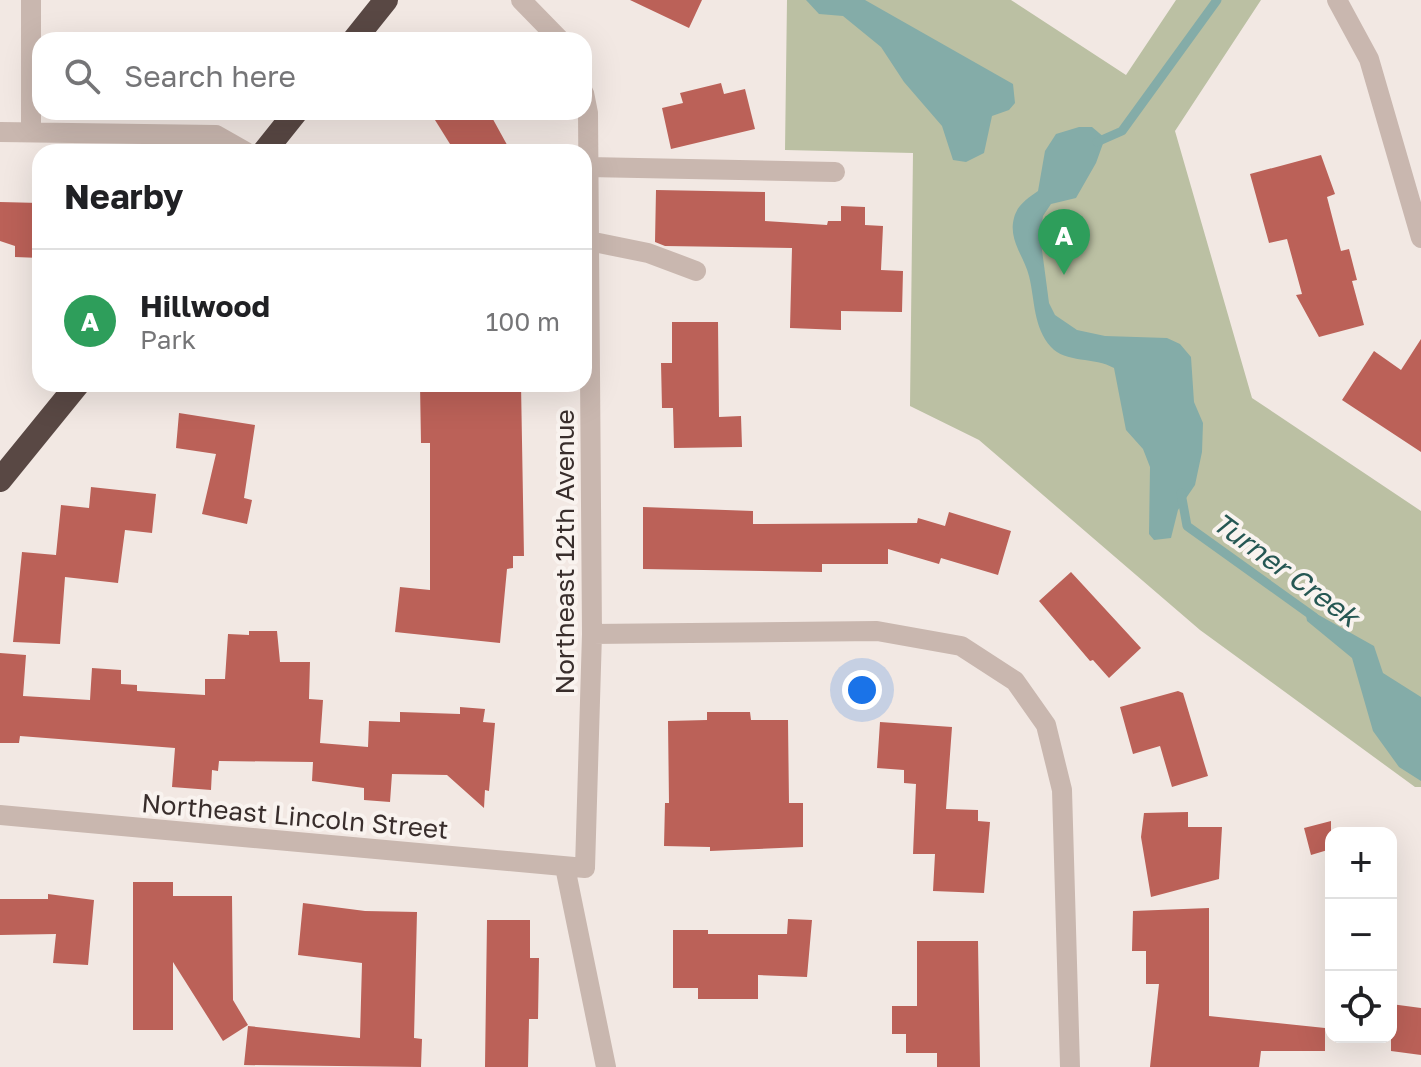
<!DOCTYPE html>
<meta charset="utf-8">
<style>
body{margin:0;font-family:"Golos Text",sans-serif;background:#f2f2f2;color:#202124}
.controls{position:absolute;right:24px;bottom:24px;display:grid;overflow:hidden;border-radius:16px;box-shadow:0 8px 32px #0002}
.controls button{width:72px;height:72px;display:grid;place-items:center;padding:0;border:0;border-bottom:2px solid #e0e0e0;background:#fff;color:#202124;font:40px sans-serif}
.you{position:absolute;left:862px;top:690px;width:28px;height:28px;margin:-20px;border:6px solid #fff;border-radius:50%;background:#1a73e8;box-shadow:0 0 0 12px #1a73e833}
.badge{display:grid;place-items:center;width:52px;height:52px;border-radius:50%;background:#1a73e8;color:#fff;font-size:26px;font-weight:700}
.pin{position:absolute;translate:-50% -66px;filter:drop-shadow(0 2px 4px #0008)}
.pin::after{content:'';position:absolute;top:42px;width:28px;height:24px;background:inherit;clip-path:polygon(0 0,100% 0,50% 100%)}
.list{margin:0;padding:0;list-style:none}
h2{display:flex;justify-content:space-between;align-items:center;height:104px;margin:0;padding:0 32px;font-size:34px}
h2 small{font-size:26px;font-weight:400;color:#757577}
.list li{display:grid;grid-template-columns:52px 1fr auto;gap:24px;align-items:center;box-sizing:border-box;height:144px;padding:0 32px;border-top:2px solid #e0e0e0}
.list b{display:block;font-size:30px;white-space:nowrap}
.list p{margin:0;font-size:26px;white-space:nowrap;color:#757577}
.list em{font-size:26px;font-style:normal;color:#757577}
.icon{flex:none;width:44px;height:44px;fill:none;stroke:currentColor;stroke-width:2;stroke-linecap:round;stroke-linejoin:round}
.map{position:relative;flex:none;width:1421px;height:1067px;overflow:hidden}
.search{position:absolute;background:#fff;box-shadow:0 8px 32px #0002;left:32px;top:32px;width:560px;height:88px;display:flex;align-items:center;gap:20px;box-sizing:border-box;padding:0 28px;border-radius:24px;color:#757577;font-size:30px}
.panel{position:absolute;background:#fff;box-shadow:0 8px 32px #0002;left:32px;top:144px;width:560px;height:248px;border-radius:24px}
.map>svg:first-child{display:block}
</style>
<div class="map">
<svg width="1421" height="1067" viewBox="0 0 1421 1067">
<rect width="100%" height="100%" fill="#f2e8e3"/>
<!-- green -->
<path fill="#bbc0a3" d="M787,0h224l115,75 50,-75h85l-86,131 77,267 169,113v276h-6l-215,-157 -221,-190 -69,-34 3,-253 -128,-3z"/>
<!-- water -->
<path fill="#84aca8" d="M806,0h59l148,84 2,19 -6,7 -17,6 -8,37 -18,9 -13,-2 -11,-34 -38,-44 -23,-35 -38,-31 -24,-2z
M1079,127h13l13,11 -9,25 -20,35 -25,6 -8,12 -3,19 9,68 6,12 22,15 28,6 62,2 13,6 11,13 3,45 9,21 -1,29 -7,33 -17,25 -7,28 -17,2 -5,-6 1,-67 -7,-18 -17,-19 -12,-62c-19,-11 -49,-5 -63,-21 -18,-20 -16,-47 -22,-71 -5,-20 -21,-36 -15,-58 3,-13 14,-20 24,-27l7,-40 11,-17z
M1308,609l66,37 9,27 38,24v84l-22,-14 -26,-36 -21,-73 -45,-37 -2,-11z"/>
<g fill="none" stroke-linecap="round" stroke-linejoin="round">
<!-- stream -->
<path stroke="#84aca8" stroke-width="9" d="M1097,142l25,-11 95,-131
M1181,493l6,33 127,91"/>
</g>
<!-- building -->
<path fill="#bb6158" d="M630,0h72l-13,28z
M721,83l3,11 21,-5 10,40 -84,20 -9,-41 21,-5 -3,-10z
M430,112h59l22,40h-56z
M1321,155l14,39 -8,3 14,54 8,-2 8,31 -5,1 12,44 -45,12 -23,-42 6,-1 -15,-55 -18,4 -19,-69z
M656,190l109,2v29l62,4 1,-4h13v-15l24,1v18l18,1 -2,44 22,1 -1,41 -61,-1v19l-51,-2 2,-80 -127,-2 -10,-4z
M0,202l40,1v55l-25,-1v-11l-15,-5z
M672,322h46l1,95 22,-1 1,31 -68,1 -1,-40h-11l-1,-45h11z
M1421,339v113l-79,-52 32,-49 27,19z
M420,384h101l3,172h-11v12l-6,1 -7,74 -105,-11 5,-45 30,3v-147h-9z
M179,413l76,12 -11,73 8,2 -5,24 -45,-10 14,-60 -40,-6z
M91,487l65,7 -4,39 -27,-3 -7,53 -53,-6 -5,67 -47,-2 9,-90 34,3 5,-50 28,3z
M643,507l110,4v13l164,-1 1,-5 27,8 4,-14 62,19 -13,44 -57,-17 -2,6 -51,-15v15h-66v8l-179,-3z
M1071,572l70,76 -32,30 -16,-18 -3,1 -51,-60z
M249,631h28l3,31h30l-1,37 14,1 -3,43 48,4 1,-26 31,1v-10l60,2v-7l25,2 -2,13 12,1 -6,68 -4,-1 -1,18 -37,-33 -55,-1 -2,28 -26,-2v-12l-52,-7 1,-19 -94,-1 -1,10 -6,-1 -1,20 -39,-3 3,-39 -155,-12 -1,7h-19v-90l26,2 -3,41 67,4 2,-32 29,2v14l16,1v6l68,4v-16h20l3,-45 21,1z
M1178,691l5,2 25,83 -36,11 -12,-41 -27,8 -13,-47z
M707,712h43l1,8h37l1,83h14v44l-93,4v-4l-46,-1 1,-43h4l-1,-82 39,-1z
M880,722l72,5 -6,82 32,1v11l12,1 -6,71 -51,-2 2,-37h-22l3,-70 -12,-1v-13l-27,-2z
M1188,812v15h34l-3,52 -68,18 -10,-60 3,-24z
M1331,821v28l-20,6 -7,-27z
M133,882h40v14h59l1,104 15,25 -25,16 -50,-79v68h-40z
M48,894l46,6 -6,65 -35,-2 3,-29 -56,1v-36h48z
M303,903l62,8 52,1 -3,126 8,1 -1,28 -177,-2 4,-39 112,12 2,-75 -64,-8z
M1209,908v108l116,12v23h-64l-2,16h-109l9,-83h-13v-33h-14l1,-40z
M788,919l24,1 -5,57 -49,-2v24h-60v-11h-25v-58h35v4h79z
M487,920h43v38h9l-1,61h-9l-1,48h-43z
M917,941h61l2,126h-43v-14h-31v-19h-14v-28h25z
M1391,1004l30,4v47l-30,-4z"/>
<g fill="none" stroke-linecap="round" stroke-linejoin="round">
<!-- minor -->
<path stroke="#c9b7af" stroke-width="20" d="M521,0l39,40
M1337,0l32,59 52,179
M0,132l216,3 30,17
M31,132v-132
M588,167l247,5
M589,241l59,12 48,18
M592,634l285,-3 84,15 54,35 31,44 16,65 8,277
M0,815l585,53 7,-234 -4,-521 -4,-20
M565,867l41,200"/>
<!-- highway -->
<path stroke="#594844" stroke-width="24" d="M354,40l32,-40
M264,152l32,-40
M0,480l78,-96"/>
</g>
<g text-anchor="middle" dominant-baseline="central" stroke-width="8" stroke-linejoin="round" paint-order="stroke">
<!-- street labels -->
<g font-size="26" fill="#392e2c" stroke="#f9f3ef">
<text transform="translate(564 552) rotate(-90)">Northeast 12th Avenue</text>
<text transform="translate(295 816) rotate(5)">Northeast Lincoln Street</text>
</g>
<!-- water labels -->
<g font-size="28" font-style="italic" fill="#255753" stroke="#f9f3ef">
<text transform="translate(1286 569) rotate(36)">Turner Creek</text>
</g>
</g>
</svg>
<div class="controls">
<button>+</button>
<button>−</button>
<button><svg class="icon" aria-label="locate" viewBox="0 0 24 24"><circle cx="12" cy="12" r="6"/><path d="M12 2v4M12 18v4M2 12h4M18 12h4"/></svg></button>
</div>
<div class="you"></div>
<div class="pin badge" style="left:1064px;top:275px;background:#2e9e5b">A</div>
<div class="search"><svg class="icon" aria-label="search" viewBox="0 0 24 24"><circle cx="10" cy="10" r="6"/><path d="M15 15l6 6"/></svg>Search here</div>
<section class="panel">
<h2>Nearby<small></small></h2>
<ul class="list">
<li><span class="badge" style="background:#2e9e5b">A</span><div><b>Hillwood</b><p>Park</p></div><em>100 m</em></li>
</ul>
</section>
</div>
